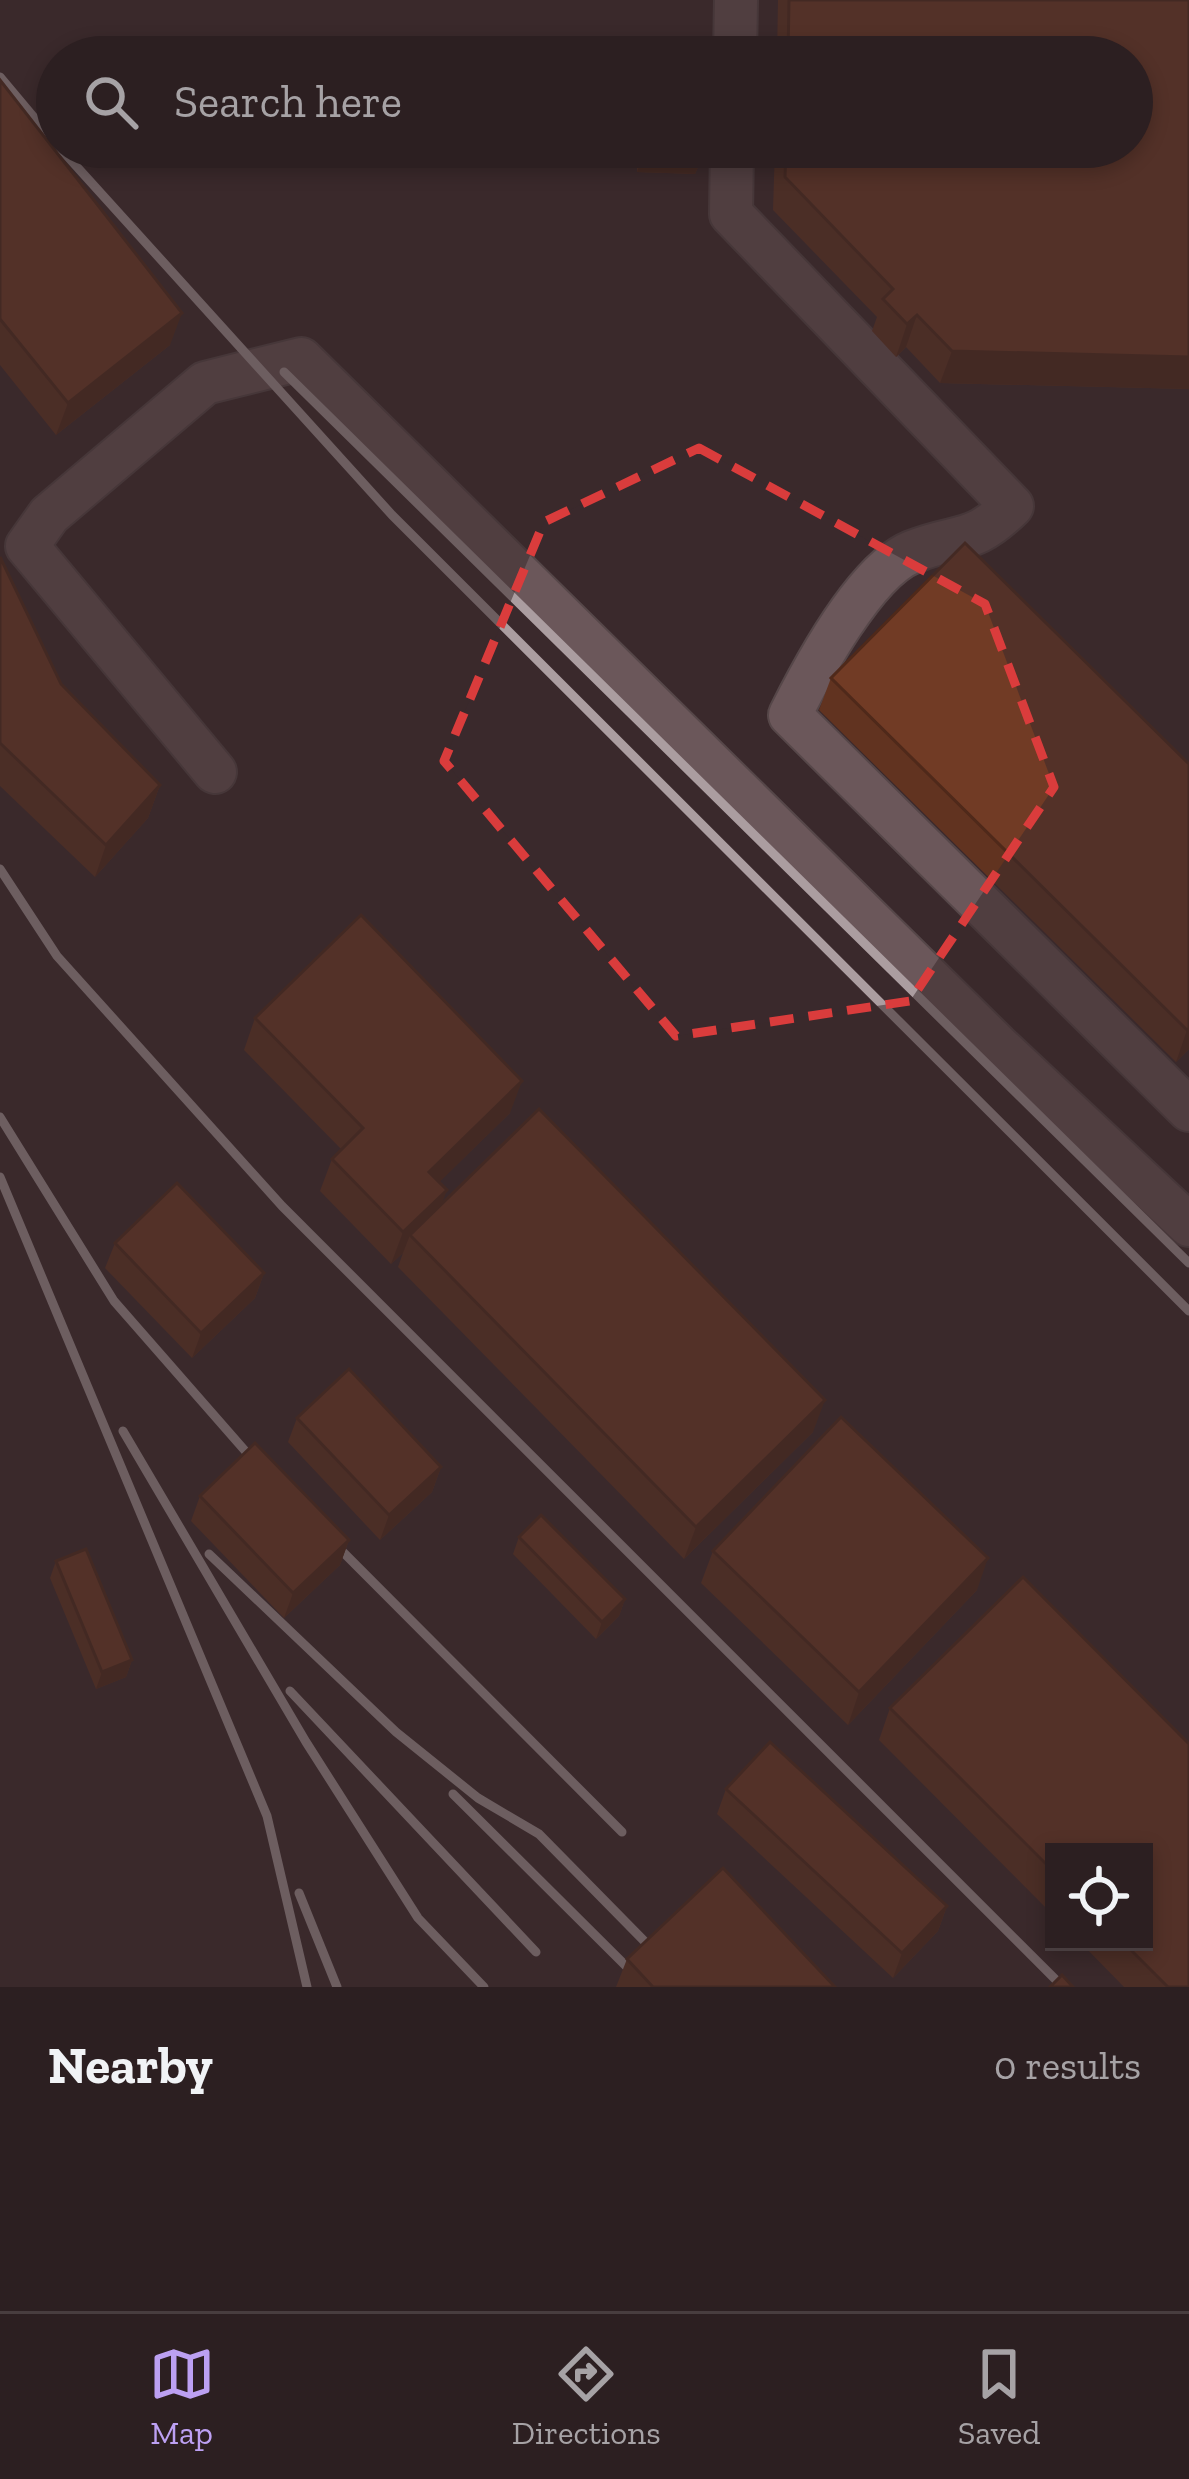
<!DOCTYPE html>
<style>
body{margin:0;font-family:"Zilla Slab",serif;background:#34272a;color:#f1f3f6}
.controls{position:absolute;right:36px;bottom:36px;display:grid;overflow:hidden;border-radius:0px;box-shadow:0 6px 18px #0003}
.controls button{width:108px;height:108px;display:grid;place-items:center;padding:0;border:0;border-bottom:3px solid #483d3f;background:#2c1f21;color:#f1f3f6;font:60px sans-serif}
.list{margin:0;padding:0;list-style:none}
h2{display:flex;justify-content:space-between;align-items:center;height:156px;margin:0;padding:0 48px;font-size:51px}
h2 small{font-size:39px;font-weight:400;color:#a6a2a5}
.icon{flex:none;width:66px;height:66px;fill:none;stroke:currentColor;stroke-width:2;stroke-linecap:round;stroke-linejoin:round}
.map{position:relative;flex:none;width:1189px;height:1987px;overflow:hidden}
.search{position:absolute;background:#2c1f21;box-shadow:0 6px 18px #0003;left:36px;right:36px;top:36px;height:132px;display:flex;align-items:center;gap:30px;box-sizing:border-box;padding:0 42px;border-radius:66px;color:#a6a2a5;font-size:45px}
.sheet{height:324px;background:#2c1f21}
nav{display:flex;justify-content:space-around;align-items:center;box-sizing:border-box;height:168px;border-top:3px solid #483d3f;background:#2c1f21;font-size:33px;color:#a6a2a5}
nav a{display:grid;justify-items:center;gap:6px}
nav .on{color:#bca0f2}
.map>svg:first-child{display:block}
</style>
<div class="map">
<svg width="1189" height="1987" viewBox="0 0 1189 1987">
<rect width="100%" height="100%" fill="#3a292c"/>
<g fill="none" stroke-linecap="round" stroke-linejoin="round">
<defs>
<path id="minor" d="M735,57l1,-57
M732,147l-1,67 281,292c-41,40 -52,27 -100,46 -47,19 -100,119 -122,163l399,395
M215,772l-188,-226 22,-31 156,-132 96,-24 696,686 192,180"/>
</defs>
<!-- minor casing -->
<use href="#minor" stroke="#564749" stroke-width="46"/>
<!-- minor -->
<use href="#minor" stroke="#6b575a" stroke-width="42"/>
<!-- rail -->
<path stroke="#ab9da0" stroke-width="9" d="M0,77l57,68
M59,147l333,368 797,796
M284,372l905,891
M0,869l57,87 225,250 781,781
M0,1117l114,184 154,176
M0,1177l267,639 40,171
M123,1431l183,311 112,176 66,69
M323,1532l299,300
M209,1554l187,178 82,66 61,36 116,118
M290,1691l246,261
M453,1794l180,179
M299,1893l38,94"/>
</g>
<!-- wall -->
<path fill="#613320" d="M778,0h411v389l-249,-6 -34,-36 -10,10 -24,-26 5,-14 -104,-107 2,-63h357v-90h-355z
M0,80l170,265 -114,90 -56,-70z
M637,147h62v18l-4,9 -58,-2z
M0,557l61,127 99,101 -12,33 -53,59 -95,-91z
M831,678l358,86v285l-13,13 -357,-352z
M255,1018l255,95 -71,69 2,22 372,228 -129,127 -286,-292 5,-14 -12,11 -71,-73 12,-32 9,-10 -97,-99z
M115,1243l149,30 -9,25 -63,60 -87,-90z
M297,1418l144,49 -9,25 -52,48 -92,-98z
M200,1496l149,44 -9,25 -56,53 -93,-97z
M519,1537l106,62 -6,17 -23,23 -83,-85z
M713,1551l264,39 -129,135 -147,-142z
M56,1561l76,99 -6,17 -30,12 -46,-111z
M1023,1577l166,167v243h-65l-44,-45h64v-90h-90v64l-175,-176 11,-32z
M726,1789l221,117 -9,25 -45,47 -176,-164z
M627,1959l208,28h-219z"/>
<!-- shaded-wall -->
<path fill="#4f291a" d="M640,164l59,1 -4,9 -58,-2z
M182,313l-12,32 -114,90 12,-32z
M917,315l-11,32 -10,10 11,-33z
M952,351l237,6v32l-249,-6z
M160,785l-12,33 -53,59 11,-32z
M1189,1028v21l-13,13 11,-32z
M522,1081l-12,32 -93,91 12,-32z
M447,1190l-12,32 -25,13 -7,18 -12,11 12,-32z
M264,1273l-9,25 -63,60 9,-25z
M825,1400l-12,32 -129,127 12,-32z
M441,1467l-9,25 -52,48 9,-25z
M349,1540l-9,25 -56,53 9,-25z
M988,1558l-11,32 -129,135 11,-33z
M625,1599l-6,17 -23,23 6,-17z
M132,1660l-6,17 -30,12 6,-17z
M947,1906l-9,25 -45,47 9,-25z"/>
<!-- building -->
<path fill="#713b25" stroke="#4f291a" stroke-width="3" d="M789,0h400v357l-237,-6 -35,-36 -10,9 -24,-25 10,-10 -108,-112 1,-30h346v-90h-344z
M0,80l182,233 -114,90 -68,-84z
M640,147h59v18l-59,-1z
M965,543l224,221v264l-2,2 -356,-352z
M0,557l61,127 99,101 -54,60 -106,-102z
M361,915l161,166 -93,91 18,18 -44,42 -71,-73 31,-31 -108,-110z
M539,1109l286,291 -129,127 -286,-292z
M177,1183l87,90 -63,60 -86,-90z
M349,1369l92,98 -52,48 -92,-97z
M841,1417l147,141 -129,134 -146,-141z
M255,1443l94,97 -56,53 -93,-97z
M541,1515l84,84 -23,23 -83,-85z
M86,1549l46,111 -30,12 -46,-111z
M1023,1577l166,167v243h-21l-45,-45h21v-90h-90v20l-164,-164z
M770,1742l177,164 -45,47 -176,-164z
M723,1868l112,119h-182l-26,-28z
M1062,1975l11,12h-23z"/>
<!-- marked area -->
<path d="M0 0H1189V1987H0ZM699,448l286,156 69,183 -144,214 -234,35 -232,-275 100,-239z" fill="#3a292c" fill-opacity=".55" fill-rule="evenodd"/>
<path fill="none" stroke="#da3c3c" stroke-width="9" stroke-dasharray="24 15" stroke-linejoin="round" d="M699,448l286,156 69,183 -144,214 -234,35 -232,-275 100,-239z"/>
</svg>
<div class="controls">
<button><svg class="icon" aria-label="locate" viewBox="0 0 24 24"><circle cx="12" cy="12" r="6"/><path d="M12 2v4M12 18v4M2 12h4M18 12h4"/></svg></button>
</div>
<div class="search"><svg class="icon" aria-label="search" viewBox="0 0 24 24"><circle cx="10" cy="10" r="6"/><path d="M15 15l6 6"/></svg>Search here</div>
</div>
<section class="sheet">
<h2>Nearby<small>0 results</small></h2>
<ul class="list">
</ul>
</section>
<nav>
<a class="on"><svg class="icon" aria-label="map" viewBox="0 0 24 24"><path d="M3 6l6-2 6 2 6-2v14l-6 2-6-2-6 2zM9 4v14M15 6v14"/></svg>Map</a>
<a><svg class="icon" aria-label="directions" viewBox="0 0 24 24"><path d="M12 3l9 9-9 9-9-9zM9 14v-3h6M13 9l2 2-2 2"/></svg>Directions</a>
<a><svg class="icon" aria-label="saved" viewBox="0 0 24 24"><path d="M7 4h10v16l-5-4-5 4z"/></svg>Saved</a>
</nav>
